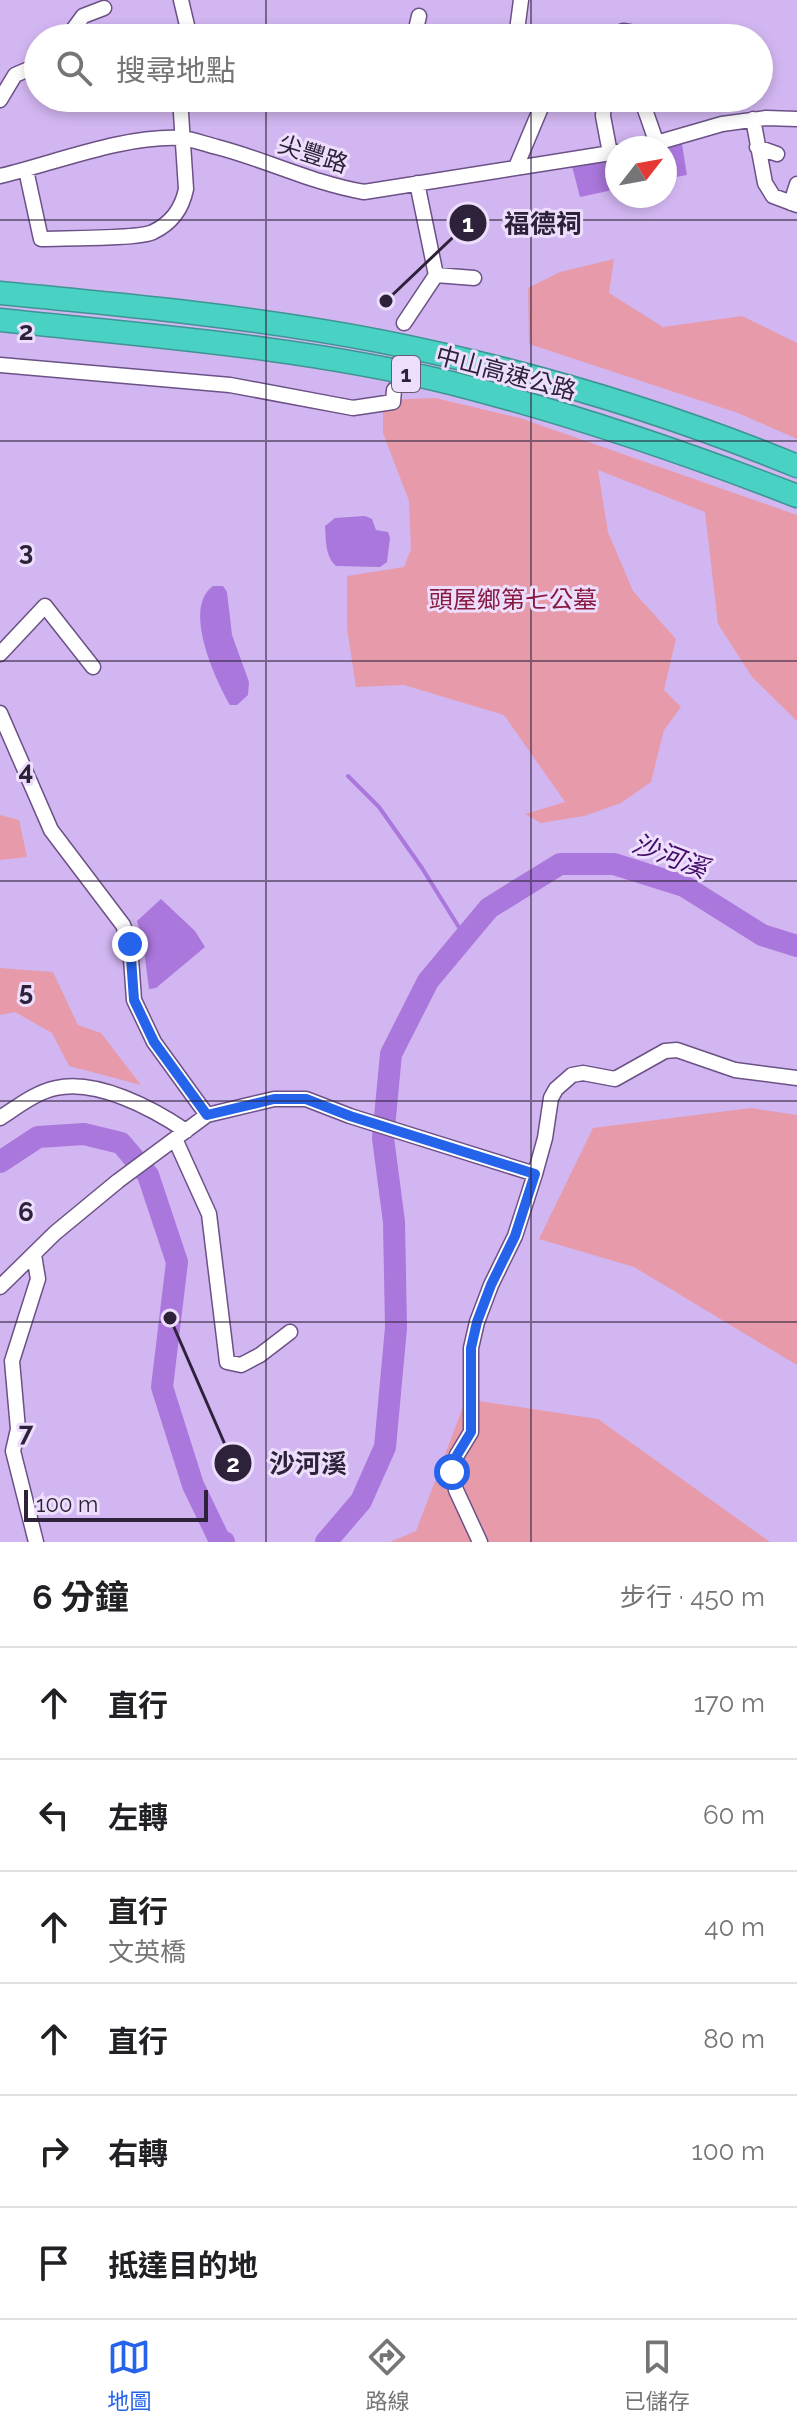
<!DOCTYPE html>
<html lang="zh-TW">
<meta charset="utf-8">
<style>
body{margin:0;font-family:Raleway,"Noto Sans TC",sans-serif;background:#f2f2f2;color:#202124}
.compass{position:absolute;left:605px;top:136px;width:72px;height:72px;border-radius:50%;background:#fff;box-shadow:0 4px 12px #0003;rotate:59deg}
.scale{position:absolute;left:24px;bottom:20px;width:184px;box-sizing:border-box;padding-left:8px;border:4px solid #2d2239;border-top:0;font-size:22px;line-height:28px;white-space:nowrap;color:#2d2239;-webkit-text-stroke:6px #ecdefc;paint-order:stroke}
.stop{position:absolute;width:24px;height:24px;margin:-18px;border:6px solid #2563eb;border-radius:50%;background:#fff}
.stop.end{background:#2563eb;border-color:#fff;box-shadow:0 2px 8px #0008}
.list{margin:0;padding:0;list-style:none}
h2{display:flex;justify-content:space-between;align-items:center;height:104px;margin:0;padding:0 32px;font-size:34px}
h2 small{font-size:26px;font-weight:400;color:#757577}
.list li{display:grid;grid-template-columns:52px 1fr auto;gap:24px;align-items:center;box-sizing:border-box;height:112px;padding:0 32px;border-top:2px solid #e0e0e0}
.list b{display:block;font-size:30px;white-space:nowrap}
.list p{margin:0;font-size:26px;white-space:nowrap;color:#757577}
.list em{font-size:26px;font-style:normal;color:#757577}
.icon{flex:none;width:44px;height:44px;fill:none;stroke:currentColor;stroke-width:2;stroke-linecap:round;stroke-linejoin:round}
.map{position:relative;flex:none;width:797px;height:1542px;overflow:hidden}
.search{position:absolute;background:#fff;box-shadow:0 4px 12px #0003;left:24px;right:24px;top:24px;height:88px;display:flex;align-items:center;gap:20px;box-sizing:border-box;padding:0 28px;border-radius:44px;color:#757577;font-size:30px}
.sheet{height:776px;background:#fff}
nav{display:flex;justify-content:space-around;align-items:center;box-sizing:border-box;height:112px;border-top:2px solid #e0e0e0;background:#fff;font-size:22px;color:#757577}
nav a{display:grid;justify-items:center;gap:4px}
nav .on{color:#2563eb}
.map>svg:first-child{display:block}
</style>
<div class="map">
<svg width="797" height="1542" viewBox="0 0 797 1542">
<rect width="100%" height="100%" fill="#d2b6f1"/>
<!-- green -->
<path fill="#e79baa" d="M614,259l-5,34 54,34 79,-11 55,27v96l-59,-26 -209,-69 -1,-56 32,-16z
M435,398l85,20 277,97v206l-45,-44 -34,-53 -13,-112 -107,-42 10,62 25,59 43,48 -12,51 17,17 -17,23 -13,52 -30,21 -37,13 -43,7 -16,-9 40,-12 -61,-87 -100,-30 -48,2 -9,-59v-52l57,-9 7,-18 -2,-48 -26,-68v-33z
M0,815l19,5 8,37 -27,3z
M0,968l53,4 25,53 23,8 40,52 -72,-19 -17,-33 -37,-21 -15,3z
M751,1108l46,7v250l-163,-98 -95,-28 54,-111z
M466,1399l132,20 172,123h-380l26,-11z"/>
<!-- water -->
<path fill="#aa77dc" d="M682,144l5,31 -22,4v-30z
M617,160v29l-37,8 -8,-31z
M365,516l7,3 4,11 12,2 2,6 -3,24 -7,5 -44,-1c-11,-10 -10,-26 -11,-40l10,-8z
M213,586h10l4,6 5,43 17,47 -1,13 -11,10h-7c-15,-26 -48,-97 -17,-119z
M161,899l34,32 10,16 -49,41 -7,1 -6,-47 -6,-21z"/>
<g fill="none" stroke-linecap="round" stroke-linejoin="round">
<!-- stream -->
<path stroke="#aa77dc" stroke-width="4" d="M348,776l31,31 43,61 43,69"/>
<!-- river -->
<path stroke="#aa77dc" stroke-width="22" d="M0,1162l38,-25 46,-3 37,9 27,32 29,87 -15,125 31,98 26,54 5,3
M326,1542l35,-41 24,-54 11,-119 -2,-106 -11,-84 8,-84 37,-73 61,-73 71,-44h54l70,22 78,49 35,11"/>
<!-- minor-tunnel -->
<path stroke="#b198cc" stroke-width="14" stroke-dasharray="14 7" stroke-linecap="butt" d="M394,390l10,-67"/>
<defs>
<path id="minor" d="M181,0l9,38
M419,16l-3,13 4,9
M623,31l12,2v5
M67,38l16,-22 21,-8
M516,38l5,-38
M573,38l1,-4
M604,98l-1,18 7,37
M641,98l16,46
M0,100l15,-25 23,-10
M753,119l12,64 8,13 24,9
M757,147l20,7
M639,148l83,-24 44,-6 31,1
M516,167l29,-69
M26,170l15,69c20,-1 99,0 112,-7 19,-9 29,-23 33,-43l-6,-91
M0,176c55,-13 124,-41 181,-38 11,1 24,6 36,9 50,13 95,36 147,45l253,-40
M791,203l6,-19
M436,275l38,3
M404,323l32,-48 -19,-92
M0,365l230,20 123,23 40,-6 1,-12
M0,654l45,-48 48,61
M0,713l51,117 72,95 7,19 4,56 20,42 53,73
M0,1118c17,-11 36,-26 56,-30 41,-9 96,20 130,43
M175,1139l34,75 18,148 14,3 19,-10 30,-23
M34,1255l4,24 -26,82 6,68 -5,22 23,91
M0,1287l55,-54 63,-52 89,-66 67,-16h32l44,17 185,58
M480,1542l-24,-52 -4,-18 5,-17 14,-23v-84l6,-26 14,-37 24,-49 20,-62 10,-36 6,-40 5,-9 16,-14 11,-2 32,6 50,-28 12,-1 58,20 62,8"/>
<path id="highway" d="M0,293c127,12 254,24 379,48 142,28 284,70 418,125
M0,320c150,16 304,27 451,63 117,30 233,69 346,113"/>
</defs>
<!-- minor casing -->
<use href="#minor" stroke="#6b5185" stroke-width="17"/>
<!-- highway casing -->
<use href="#highway" stroke="#3f9493" stroke-width="25"/>
<!-- minor -->
<use href="#minor" stroke="#fff" stroke-width="14"/>
<!-- highway -->
<use href="#highway" stroke="#49d1c4" stroke-width="22"/>
</g>
<g fill="none" stroke-linecap="round" stroke-linejoin="round">
<!-- route -->
<path stroke="#2563eb" stroke-width="10" d="M130,944l4,56 20,42 53,73 67,-16h32l44,17 185,58 -20,62 -24,49 -14,37 -6,26v84l-14,23 -5,17"/>
</g>
<!-- grid -->
<path fill="none" stroke="#2d2239" stroke-width="2" stroke-opacity="0.55" d="M266,0v38M531,0v38M266,98v1444M531,98v1444M0,220h797M0,441h797M0,661h797M0,881h797M0,1101h797M0,1322h797"/>
<g text-anchor="middle" dominant-baseline="central" stroke-width="6" stroke-linejoin="round" paint-order="stroke">
<!-- shield labels -->
<rect fill="#ecdefc" stroke="#665a74" stroke-width="2" x="392" y="356" width="28" height="36" rx="6"/>
<g font-size="22" font-weight="bold" fill="#2d2239">
<text x="406" y="374">1</text>
</g>
<!-- street labels -->
<g font-size="24" fill="#2d2239" stroke="#ecdefc">
<text transform="translate(313 154) rotate(18)">尖豐路</text>
<text transform="translate(506 373) rotate(15)">中山高速公路</text>
</g>
<!-- park labels -->
<g font-size="24" fill="#891b41" stroke="#ecdefc">
<text x="513" y="599">頭屋鄉第七公墓</text>
</g>
<!-- water labels -->
<g font-size="26" font-style="italic" fill="#440d6a" stroke="#ecdefc">
<text transform="translate(670 856) rotate(21)">沙河溪</text>
</g>
</g>
<g font-size="26" text-anchor="middle" font-weight="bold" fill="#2d2239" stroke="#ecdefc" stroke-width="6" stroke-linejoin="round" paint-order="stroke">
<text x="26" y="340">2</text>
<text x="26" y="560">3</text>
<text x="26" y="780">4</text>
<text x="26" y="1000">5</text>
<text x="26" y="1221">6</text>
<text x="26" y="1441">7</text>
</g>
<!-- callouts -->
<path fill="none" stroke="#2d2239" stroke-width="3" d="M386 301L468 223M170 1318L233 1463"/>
<g fill="#2d2239" stroke="#ecdefc" stroke-width="3">
<circle cx="386" cy="301" r="8"/>
<circle cx="170" cy="1318" r="8"/>
<circle cx="468" cy="223" r="20"/>
<circle cx="233" cy="1463" r="20"/>
</g>
<g font-size="24" text-anchor="middle" font-weight="bold" fill="#fff">
<text x="468" y="232">1</text>
<text x="233" y="1472">2</text>
</g>
<g font-size="26" text-anchor="middle" font-weight="bold" fill="#2d2239" stroke="#ecdefc" stroke-width="6" stroke-linejoin="round" paint-order="stroke">
<text x="543" y="233">福德祠</text>
<text x="308" y="1473">沙河溪</text>
</g>
</svg>
<svg class="compass" viewBox="-18 -18 36 36"><path d="M0-13l5 13h-10z" fill="#e53935"/><path d="M0 13l5-13h-10z" fill="#757577"/></svg>
<div class="scale">100 m</div>
<div class="stop" style="left:452px;top:1472px"></div>
<div class="stop end" style="left:130px;top:944px"></div>
<div class="search"><svg class="icon" aria-label="search" viewBox="0 0 24 24"><circle cx="10" cy="10" r="6"/><path d="M15 15l6 6"/></svg>搜尋地點</div>
</div>
<section class="sheet">
<h2>6 分鐘<small>步行 · 450 m</small></h2>
<ul class="list">
<li><svg class="icon" aria-label="ahead" viewBox="0 0 24 24"><path d="M12 20V5M6 11l6-6 6 6"/></svg><div><b>直行</b></div><em>170 m</em></li>
<li><svg class="icon" aria-label="left" viewBox="0 0 24 24"><path d="M17 20v-9H6M10 6l-5 5 5 5"/></svg><div><b>左轉</b></div><em>60 m</em></li>
<li><svg class="icon" aria-label="ahead" viewBox="0 0 24 24"><path d="M12 20V5M6 11l6-6 6 6"/></svg><div><b>直行</b><p>文英橋</p></div><em>40 m</em></li>
<li><svg class="icon" aria-label="ahead" viewBox="0 0 24 24"><path d="M12 20V5M6 11l6-6 6 6"/></svg><div><b>直行</b></div><em>80 m</em></li>
<li><svg class="icon" aria-label="right" viewBox="0 0 24 24"><path d="M7 20v-9h11M14 6l5 5-5 5"/></svg><div><b>右轉</b></div><em>100 m</em></li>
<li><svg class="icon" aria-label="arrive" viewBox="0 0 24 24"><path d="M6 21V4h12l-3 4 3 4H6"/></svg><div><b>抵達目的地</b></div></li>
</ul>
</section>
<nav>
<a class="on"><svg class="icon" aria-label="map" viewBox="0 0 24 24"><path d="M3 6l6-2 6 2 6-2v14l-6 2-6-2-6 2zM9 4v14M15 6v14"/></svg>地圖</a>
<a><svg class="icon" aria-label="directions" viewBox="0 0 24 24"><path d="M12 3l9 9-9 9-9-9zM9 14v-3h6M13 9l2 2-2 2"/></svg>路線</a>
<a><svg class="icon" aria-label="saved" viewBox="0 0 24 24"><path d="M7 4h10v16l-5-4-5 4z"/></svg>已儲存</a>
</nav>
